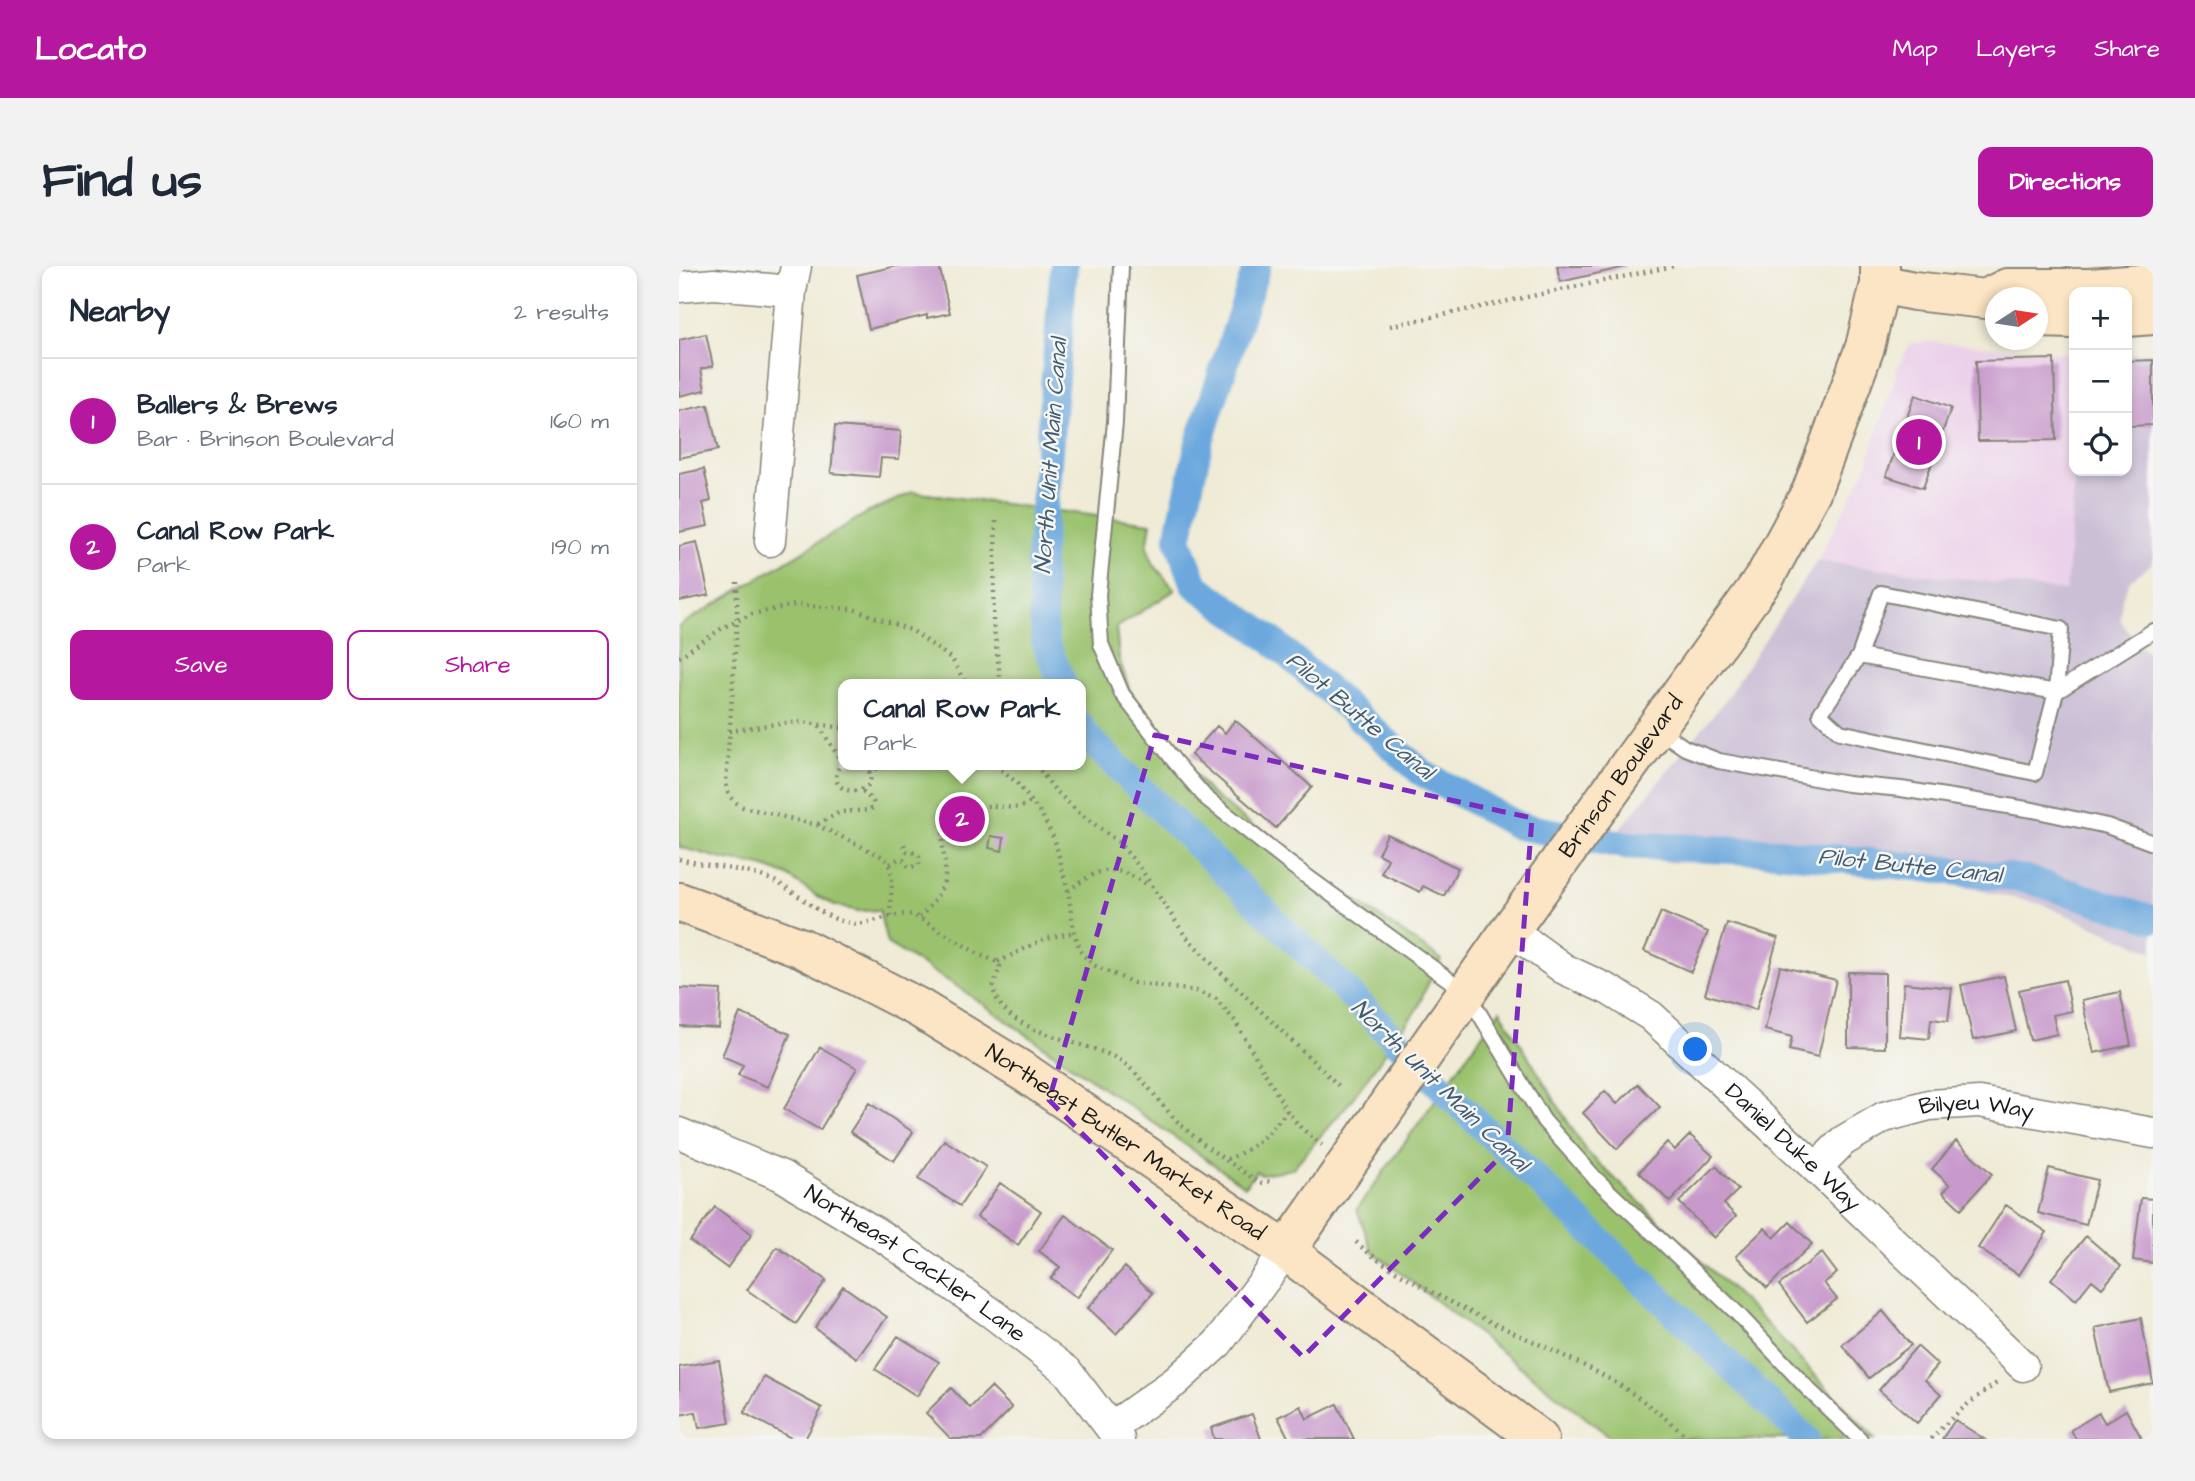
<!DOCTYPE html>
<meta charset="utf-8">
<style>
body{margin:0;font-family:"Architects Daughter",sans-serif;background:#f2f2f3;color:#1f2937}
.controls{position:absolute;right:21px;top:21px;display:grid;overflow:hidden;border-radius:14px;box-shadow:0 4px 10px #0003}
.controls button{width:63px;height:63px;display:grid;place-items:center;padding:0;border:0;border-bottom:2px solid #e0e1e3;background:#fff;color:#1f2937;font:35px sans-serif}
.compass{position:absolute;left:1306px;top:21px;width:63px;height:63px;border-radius:50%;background:#fff;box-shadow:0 4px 10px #0003;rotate:78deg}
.you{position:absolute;left:1017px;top:784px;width:24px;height:24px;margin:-18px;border:5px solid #fff;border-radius:50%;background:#1a73e8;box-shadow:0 0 0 10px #1a73e833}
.badge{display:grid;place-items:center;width:46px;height:46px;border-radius:50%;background:#b5179e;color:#fff;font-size:23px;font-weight:700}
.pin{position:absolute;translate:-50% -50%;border:4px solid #fff;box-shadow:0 2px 7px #0006}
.popup{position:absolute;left:159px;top:413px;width:248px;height:91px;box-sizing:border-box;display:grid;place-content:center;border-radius:14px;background:#fff;filter:drop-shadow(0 2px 5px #0005);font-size:23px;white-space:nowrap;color:#747a83}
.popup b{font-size:26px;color:#1f2937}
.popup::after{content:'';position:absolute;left:50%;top:100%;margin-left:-14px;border:14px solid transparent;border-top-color:#fff}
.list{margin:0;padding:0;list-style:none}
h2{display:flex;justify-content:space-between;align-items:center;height:91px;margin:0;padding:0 28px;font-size:30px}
h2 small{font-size:23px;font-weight:400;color:#747a83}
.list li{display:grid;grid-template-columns:46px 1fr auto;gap:21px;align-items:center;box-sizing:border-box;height:126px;padding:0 28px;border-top:2px solid #e0e1e3}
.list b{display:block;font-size:26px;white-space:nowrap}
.list p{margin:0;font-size:23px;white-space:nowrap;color:#747a83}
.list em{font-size:23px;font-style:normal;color:#747a83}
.actions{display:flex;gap:14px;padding:21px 28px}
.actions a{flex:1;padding:16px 0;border:2px solid #b5179e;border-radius:14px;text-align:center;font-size:24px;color:#b5179e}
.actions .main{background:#b5179e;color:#fff}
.icon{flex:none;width:38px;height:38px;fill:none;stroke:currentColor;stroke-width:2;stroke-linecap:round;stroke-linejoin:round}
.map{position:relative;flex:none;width:1474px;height:1173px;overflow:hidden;border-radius:14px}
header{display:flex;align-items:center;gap:42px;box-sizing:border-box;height:98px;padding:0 35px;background:#b5179e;color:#fff}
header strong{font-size:33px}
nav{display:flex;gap:38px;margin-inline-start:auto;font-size:24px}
.intro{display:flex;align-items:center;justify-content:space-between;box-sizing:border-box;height:168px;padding:0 42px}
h1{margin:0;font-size:49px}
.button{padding:18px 32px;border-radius:14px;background:#b5179e;color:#fff;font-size:24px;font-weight:700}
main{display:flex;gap:42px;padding:0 42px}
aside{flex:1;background:#fff;border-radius:14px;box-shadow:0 4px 10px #0003}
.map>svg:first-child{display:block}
</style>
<header>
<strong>Locato</strong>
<nav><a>Map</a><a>Layers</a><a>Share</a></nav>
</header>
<div class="intro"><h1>Find us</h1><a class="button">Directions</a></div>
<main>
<aside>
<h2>Nearby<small>2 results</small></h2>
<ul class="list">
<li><span class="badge">1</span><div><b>Ballers &amp; Brews</b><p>Bar · Brinson Boulevard</p></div><em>160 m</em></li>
<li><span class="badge">2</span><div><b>Canal Row Park</b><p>Park</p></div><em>190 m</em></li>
</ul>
<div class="actions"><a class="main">Save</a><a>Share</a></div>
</aside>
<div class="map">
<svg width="1474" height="1173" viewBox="0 0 1474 1173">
<rect width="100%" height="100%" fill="#f6f6f2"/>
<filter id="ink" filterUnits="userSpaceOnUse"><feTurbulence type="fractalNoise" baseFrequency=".0143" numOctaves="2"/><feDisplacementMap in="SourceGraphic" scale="14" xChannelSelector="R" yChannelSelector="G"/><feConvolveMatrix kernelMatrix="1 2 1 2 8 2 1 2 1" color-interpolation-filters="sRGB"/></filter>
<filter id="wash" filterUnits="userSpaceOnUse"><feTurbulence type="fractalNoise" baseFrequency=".00686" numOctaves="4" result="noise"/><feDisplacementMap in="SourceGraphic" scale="28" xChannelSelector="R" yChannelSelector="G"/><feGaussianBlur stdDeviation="1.57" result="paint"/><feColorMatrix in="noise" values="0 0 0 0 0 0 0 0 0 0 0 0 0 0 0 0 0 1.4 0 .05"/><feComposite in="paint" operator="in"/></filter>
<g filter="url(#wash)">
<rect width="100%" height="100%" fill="#efebd6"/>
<!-- built -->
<path fill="#ecd1ea" d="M1255,76l140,12 1,117 -9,120 -249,-30 48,-91 35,-108 11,-19z"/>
<!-- industrial -->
<path fill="#cbbfd5" d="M1474,87v210l-23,17 -8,18 -2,22 19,26 14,11v295l-112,-48 -100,-22 -185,-21 -83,2 -70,-13 120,-147 94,-142 249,30 9,-120h52v-117z"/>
<!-- green -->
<path fill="#9ac26d" stroke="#5b6f44" stroke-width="2" fill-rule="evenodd" d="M234,226l238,31 -4,24 7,18 21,25 -59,38 3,30 10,31 19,30 61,73 86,67 146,100 -17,33 -5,14 -69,96 -58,67 -31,5 -5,-3 -11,15 -287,-199 -71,-44 -8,-33 -21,1 -24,-6 -17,-9 -31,-21 -24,-9 -39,-7 -44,-12v-221l188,-113zM164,418h238v81h-238z
M821,744l85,140 176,168 114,121h-262l-241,-188 -15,-42z"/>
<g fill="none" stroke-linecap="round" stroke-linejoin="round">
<!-- canal -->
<path stroke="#6ca8dd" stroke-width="28" d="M578,0l-58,177 -21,96 17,46 75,54 151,133 97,54 106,19 153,7 249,27 127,40
M384,418l-18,-42 -5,-82 24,-294
M402,460l3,8 288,282 81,83 353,340"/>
</g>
<g id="blocks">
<!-- building -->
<path fill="#c89acc" d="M217,0h43l11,47 -23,5v-3l-58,14 -12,-54z
M878,0h69v1l-66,15z
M27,68l7,32 -12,3 4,21 -26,6v-56z
M1375,93l2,81 -78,1 -2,-80z
M1474,94v65l-26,1v-65z
M1236,129l36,13 -28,80 -37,-12z
M29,139l10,45 -39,8v-47z
M156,160l66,5 -2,28 -18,-1 -2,19 -48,-4z
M25,203l7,32 -8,2 5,23 -29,6v-58z
M18,276l12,53 -30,6v-55z
M556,454l77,67 -36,41 -85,-73 26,-29 8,7z
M708,568l71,34 -14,28 -21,-10 -3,6 -39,-19 7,-14 -10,-5z
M312,570l13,2 -2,13 -13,-3z
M982,646l47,20 -17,40 -47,-21z
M1048,657l51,15 -22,72 -51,-16z
M1101,700l56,14 -18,77 -29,-7 3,-13 -27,-7z
M1169,706l37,1v75l-37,-1z
M1325,710l12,55 -43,9 -12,-55z
M1386,714l7,31 -19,4 4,19 -27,6 -11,-50z
M1225,717l48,5 -4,33 -17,-2 -2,20 -30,-3z
M0,722l42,2 -2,38 -40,-2z
M1441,726l11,53 -37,8 -12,-53z
M61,747l50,21 -22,53 -30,-12 5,-10 -21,-9z
M141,781l37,21 -37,62 -36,-21z
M959,818l22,23 -43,42 -34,-36 22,-22 12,13z
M190,837l44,29 -19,29 -44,-29z
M1011,869l23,21 -43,46 -31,-30 28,-30 8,8z
M265,874l42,27 -26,39 -42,-27z
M1277,875l36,33 -31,35 -18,-17 7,-7 -18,-16z
M1037,900l22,24 -14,14 12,12 -22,22 -35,-36z
M1370,902l48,12 -11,45 -48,-12z
M321,917l41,28 -23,34 -41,-28z
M1462,932l12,1v64l-20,-3z
M1327,939l41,27 -28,43 -41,-27z
M36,941l37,27 -25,34 -37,-27z
M386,949l47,35 -35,48 -26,-20 9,-11 -21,-16z
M1111,956l22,22 -45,44 -31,-32 29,-28 9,10z
M1407,970l35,30 -19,22 -10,-8 -16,20 -25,-21z
M98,981l49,33 -30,44 -49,-34z
M1143,987l15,20 -13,10 13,16 -30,23 -28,-37z
M446,1001l28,26 -37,41 -28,-26z
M164,1020l44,31 -30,41 -42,-30z
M1204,1045l28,34 -42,33 -27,-33z
M1462,1052l12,65 -44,9 -14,-64z
M219,1070l41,26 -22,34 -42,-27z
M1238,1080l21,19 -13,15 16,15 -24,28 -38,-33z
M40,1094l11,63 -31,5 -3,-16 -17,3v-48z
M85,1111l58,31 -17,31h-12l-49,-26z
M312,1121l21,21 -31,31h-30l-25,-26 25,-25 19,20z
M658,1138l17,35h-65l-11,-22 23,-11 6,13z
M1447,1144l16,29h-66l-5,-9 28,-17 6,10z
M573,1148l9,25h-47l-3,-11z
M1276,1154l29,19h-42z"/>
</g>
</g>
<g filter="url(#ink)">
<use href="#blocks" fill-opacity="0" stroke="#868479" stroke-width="2"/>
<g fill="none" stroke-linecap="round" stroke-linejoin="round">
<defs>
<path id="lane" d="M442,0l-6,156 -17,173 3,49 21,50 53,68 31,36 85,67 176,128 77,128 50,56 143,136 72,77 51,49
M1202,327l180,36 -5,63 -21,81 -195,-41 -20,-18 39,-58z
M1180,390l197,36 97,-61
M977,462l29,20 34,13 129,23 53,5 132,21 74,16 46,17"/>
<g id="street">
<path d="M0,21l35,-3 77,7"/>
<path d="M91,275l21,-250 5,-25"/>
<path id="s1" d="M831,664l54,39 45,21 42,26 165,152 207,198"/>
<path id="s2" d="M0,867l103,43 106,64 105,74 74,57 52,68"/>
<path id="s3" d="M1137,902l27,-27 41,-24 45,-12 50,-3 174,31"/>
<path d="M433,1161l63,-45 43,-39 68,-92"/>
</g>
<g id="secondary">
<path d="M1201,18l34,7 71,8 22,-11h83l63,-5"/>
<path d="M1448,51l26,-2"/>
<path d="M1358,52l37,1"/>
<path id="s4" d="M0,636l123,46 117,60 108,66 259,177 253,188"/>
<path id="s5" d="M607,985l224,-321 255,-353 46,-85 24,-63 30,-82 15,-63v-18"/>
</g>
</defs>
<!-- lane casing -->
<use href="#lane" stroke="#868479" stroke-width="18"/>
<!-- street casing -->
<use href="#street" stroke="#868479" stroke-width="33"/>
<!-- secondary casing -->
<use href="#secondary" stroke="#868479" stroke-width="42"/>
<!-- path -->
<path stroke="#868479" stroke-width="4.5" stroke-dasharray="2 5" stroke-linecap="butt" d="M711,60l284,-60
M317,255l-3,101 8,62
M58,316v39l-11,163c2,12 6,17 17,23l74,18 66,32c16,16 5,38 8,59
M0,391l45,-30 28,-13 43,-9 58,4 60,22 39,28 14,25
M140,460l23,36
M50,465l39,-6 33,-3 42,6
M164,496c-29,36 46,40 23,3
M317,499l22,19 24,31 13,26 13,50 6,41 7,20 12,13 41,18 62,8 20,8 19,22 52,90 14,17 21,17
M357,499l18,24 23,22 41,31 21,24 45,68 32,34 124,119
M190,502l9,1 7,-4
M139,558l22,-12 30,-2 3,-3v-5l-11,-12
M0,593c28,7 58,9 85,18 31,10 52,40 86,46 22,3 42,-12 64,-8l66,40 18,7 2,5 -7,21c10,46 86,51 121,69 26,14 40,40 60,61 25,26 57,45 86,65l10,-2
M211,598l8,-5 5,1 7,8 9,-3v-9l-4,-3 -8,-1 -5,-12
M389,625c33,-25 46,-28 81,-5
M241,652c8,-10 20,-23 24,-36 6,-23 -13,-49 11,-65 13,-8 26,-12 41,-11 15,1 23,5 36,-5
M319,696l46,-23 30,-7
M548,893c27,-9 43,-27 60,-48
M677,976c17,16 36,27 57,39 58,35 121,59 182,90 35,18 66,43 95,68
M1252,1173c21,-23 43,-41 69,-58"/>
<!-- lane -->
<use href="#lane" stroke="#fff" stroke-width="14"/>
<!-- street -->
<use href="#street" stroke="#fff" stroke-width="30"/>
<!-- secondary -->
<use href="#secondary" stroke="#fce5c4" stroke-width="38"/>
</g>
</g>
<!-- marked area -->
<path fill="none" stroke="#7b2cbf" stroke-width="5" stroke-dasharray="14 9" stroke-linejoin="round" d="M476,469l377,83 -25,332 -204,207 -254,-257z"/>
<g text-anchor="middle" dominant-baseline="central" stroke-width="5" stroke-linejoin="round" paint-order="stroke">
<!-- street labels -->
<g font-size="23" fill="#1c1c1c" stroke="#f6f6f2">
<text stroke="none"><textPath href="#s5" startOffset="581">Brinson Boulevard</textPath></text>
<text stroke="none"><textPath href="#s3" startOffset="180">Bilyeu Way</textPath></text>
<text stroke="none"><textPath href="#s4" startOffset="509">Northeast Butler Market Road</textPath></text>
<text stroke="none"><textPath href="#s1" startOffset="359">Daniel Duke Way</textPath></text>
<text stroke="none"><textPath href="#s2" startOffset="271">Northeast Cackler Lane</textPath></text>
</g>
<!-- water labels -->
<g font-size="24" font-style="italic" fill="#405b73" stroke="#f6f6f2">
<text transform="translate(372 190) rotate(-86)">North Unit Main Canal</text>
<text transform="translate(681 450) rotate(40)">Pilot Butte Canal</text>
<text transform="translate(1231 600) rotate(6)">Pilot Butte Canal</text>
<text transform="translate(761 820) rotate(44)">North Unit Main Canal</text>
</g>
</g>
</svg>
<div class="controls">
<button>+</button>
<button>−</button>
<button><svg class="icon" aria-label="locate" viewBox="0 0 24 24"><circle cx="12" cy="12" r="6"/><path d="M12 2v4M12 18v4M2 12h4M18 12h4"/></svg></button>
</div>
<svg class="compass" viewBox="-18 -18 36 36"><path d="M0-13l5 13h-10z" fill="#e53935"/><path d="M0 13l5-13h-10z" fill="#747a83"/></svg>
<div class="you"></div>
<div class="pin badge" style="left:1240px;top:176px">1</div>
<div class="pin badge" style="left:283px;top:553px">2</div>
<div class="popup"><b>Canal Row Park</b>Park</div>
</div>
</main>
